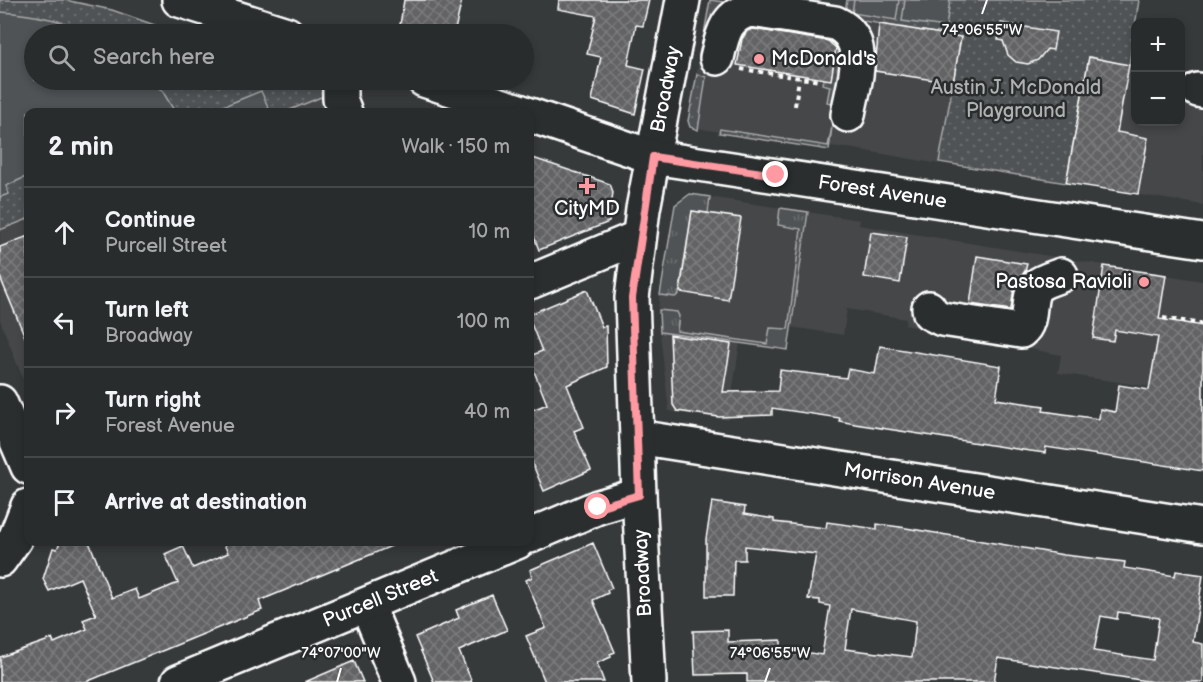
<!DOCTYPE html>
<meta charset="utf-8">
<style>
body{margin:0;font-family:"Balsamiq Sans",sans-serif;background:#353838;color:#f1f3f6}
.controls{position:absolute;right:18px;top:18px;display:grid;overflow:hidden;border-radius:12px;box-shadow:0 3px 9px #0003}
.controls button{width:54px;height:54px;display:grid;place-items:center;padding:0;border:0;border-bottom:2px solid #454848;background:#292c2c;color:#f1f3f6;font:30px sans-serif}
.stop{position:absolute;width:18px;height:18px;margin:-14px;border:4px solid #ff9aa2;border-radius:50%;background:#fff}
.stop.end{background:#ff9aa2;border-color:#fff;box-shadow:0 2px 6px #0008}
.list{margin:0;padding:0;list-style:none}
h2{display:flex;justify-content:space-between;align-items:center;height:78px;margin:0;padding:0 24px;font-size:26px}
h2 small{font-size:20px;font-weight:400;color:#a5a7a9}
.list li{display:grid;grid-template-columns:39px 1fr auto;gap:18px;align-items:center;box-sizing:border-box;height:90px;padding:0 24px;border-top:2px solid #454848}
.list b{display:block;font-size:22px;white-space:nowrap}
.list p{margin:0;font-size:20px;white-space:nowrap;color:#a5a7a9}
.list em{font-size:20px;font-style:normal;color:#a5a7a9}
.icon{flex:none;width:33px;height:33px;fill:none;stroke:currentColor;stroke-width:2;stroke-linecap:round;stroke-linejoin:round}
.map{position:relative;flex:none;width:1203px;height:682px;overflow:hidden}
.search{position:absolute;background:#292c2c;box-shadow:0 3px 9px #0003;left:24px;top:24px;width:510px;height:66px;display:flex;align-items:center;gap:15px;box-sizing:border-box;padding:0 21px;border-radius:33px;color:#a5a7a9;font-size:22px}
.panel{position:absolute;background:#292c2c;box-shadow:0 3px 9px #0003;left:24px;top:108px;width:510px;height:438px;border-radius:12px}
.map>svg:first-child{display:block}
</style>
<div class="map">
<svg width="1203" height="682" viewBox="0 0 1203 682">
<defs>
<pattern id="grass-tufts" width="24" height="20" patternUnits="userSpaceOnUse" patternTransform="scale(1.5)"><rect width="24" height="20" fill="#505354"/><path d="M3 7l-1-3M5 7V3M7 7l1-3M15 17l-1-3M17 17v-4M19 17l1-3" fill="none" stroke="#6a6d6e"/></pattern>
<pattern id="park-dots" width="8" height="8" patternUnits="userSpaceOnUse" patternTransform="scale(1.5)"><rect width="8" height="8" fill="#505354"/><path d="M2 2h.1M6 6h.1" fill="none" stroke="#6a6d6e" stroke-width="1.8" stroke-linecap="round"/></pattern>
<pattern id="building-cross-hatch" width="8" height="8" patternUnits="userSpaceOnUse" patternTransform="scale(1.5)"><rect width="8" height="8" fill="#636465"/><path d="M0 0l8 8M0 8l8-8" fill="none" stroke="#7a7b7c"/></pattern>
</defs>
<rect width="100%" height="100%" fill="#373a3b"/>
<filter id="ink" filterUnits="userSpaceOnUse"><feTurbulence type="fractalNoise" baseFrequency=".0167" numOctaves="2"/><feDisplacementMap in="SourceGraphic" scale="12" xChannelSelector="R" yChannelSelector="G"/><feConvolveMatrix kernelMatrix="1 2 1 2 8 2 1 2 1" color-interpolation-filters="sRGB"/></filter>
<g filter="url(#ink)">
<!-- built -->
<path fill="#444748" d="M710,0l251,37 -22,127 -84,-15 -25,-3 -1,4 -139,-23 -2,-6z
M1089,57l46,9 1,56h44l1,-49 22,3v129l-137,-22z
M338,90l19,6 7,16h-79z
M690,194l170,26 -1,5 344,56v114l-145,-22 3,-18 -156,-30 1,-6 -59,-10 -4,26 -52,-8 -3,23 -48,-7 -12,77 -59,-9 -11,-94 1,-17 16,-95z
M28,219v173l-28,-72v-90z"/>
<!-- grass -->
<path fill="url(#grass-tufts)" stroke="#a8a9aa" stroke-width="1.5" d="M690,194l20,3 -2,16 -16,-2 -13,83 -4,3 -15,-2 15,-90z
M780,208l28,4 -20,138 -128,-18 -1,-22 18,2 2,4 -2,15 90,13 3,-16 18,1 13,-100 -23,-4z"/>
<!-- park -->
<path fill="url(#park-dots)" stroke="#a8a9aa" stroke-width="1.5" d="M0,0h65l47,10 68,24h-146v46h273l31,10 -53,22h-257v107l-28,11z
M710,0l43,6 -49,40 -2,-1z
M847,0h292l-10,65 -40,-8 -23,126 -127,-21 22,-125 -117,-19z
M838,34l7,3 -7,68 -11,-3 3,-16 -8,-2 1,-5h8z
M697,74l9,3 -8,53 -8,-3 -2,-6z
M832,127l-3,23 -110,-17 1,-4 108,17z"/>
<!-- pitch -->
<path fill="#505354" stroke="#a8a9aa" stroke-width="1.5" d="M854,0h45l-3,20 -44,-7z
M905,0h45l-4,27 -44,-6z
M0,12c32,2 63,7 92,22h-58v46h117l12,12 12,20h-147v64l-22,10 3,8 -9,3z
M261,91l8,18 -9,3h-51z"/>
<!-- building -->
<path fill="url(#building-cross-hatch)" stroke="#fff" stroke-width="1.5" fill-rule="evenodd" d="M404,0h58l-8,34h-24v-4l-30,-5z
M559,0h90l-6,26 -7,-1 -8,40 17,4 -10,45 -43,-14 9,-43 -14,-3 9,-38 -38,-7z
M1001,23l55,9 -3,18 -6,-1 -9,11 -10,4 -12,-2 -8,-7 -5,-14 -5,-1z
M879,24l82,13 -8,46 -78,-12z
M753,29l75,12 8,7 -5,32 -94,-15 5,-26 5,-8z
M1089,57l40,8 -12,67 31,6 -10,56 -72,-11z
M530,157l80,27 3,8 -4,30 -70,28 -9,-24z
M692,211l49,7 -13,82 -48,-8z
M871,232l36,5 -7,46 -36,-6z
M28,236v108l-28,-67v-30z
M977,256l50,8 -2,7 -11,17 -3,22 -41,-6z
M1104,266l62,9 -7,44 44,7v145l-157,-24 -1,6 -22,-3 -168,-26 -16,-3 1,-3 -68,-10v7l-53,2 -42,-6 -4,-6 -3,-70 61,9 -8,48 55,-1 2,-21 66,8 2,-9 27,5 5,-28 121,20 -5,33 48,7 -1,5 56,8 1,-10 15,3 4,-27 30,5 9,-53 -43,-7 -2,11 -20,-3z
M587,290l15,37 4,-1 1,41 -40,18 17,42 -10,4 17,39 -47,21 -14,-33v-47l17,-7 -17,-43v-5l12,-5 -12,-30v-7z
M712,502l33,5 -1,7 30,5v3l52,6 1,-6 50,7v-5l23,3 164,28 61,7 -1,6 51,8 1,-5 27,4 -10,67 10,2v38h-50l-155,-24 -4,24h-247v-8l-52,1 -2,-44 35,-1v12l53,-2v8l41,7 8,-49 -10,-2v-4l-12,-1 8,-45 -71,-8v14h-11l-1,36h-27v-57zM851,609l65,12 -4,36 -67,-8zM1118,612l41,6 -6,42 -59,-9 7,-35 16,3z
M60,542h29l23,56 23,-9 4,10 39,-16 -13,-29 18,-8 10,22 35,-15 -5,-11h178l-142,59 3,9 -176,72h-86v-25l52,-18 2,4 33,-14 -4,-9 13,-5 -16,-37 -31,13 -6,-12 10,-31 4,1z
M593,543l19,45 -5,2 1,3 -15,7 22,52 -5,2 1,3 -14,6 7,19h-59l-19,-46 20,-8 -20,-48 6,-3 -2,-7z
M492,595l15,35 -48,21 13,31h-38l-19,-45 44,-19 -3,-8z
M354,661l9,21h-58z"/>
<g fill="none" stroke-linecap="round" stroke-linejoin="round">
<defs>
<g id="minor">
<path d="M717,58c5,-22 9,-45 35,-48l83,13c37,17 18,60 13,92"/>
<path d="M340,80v19l5,13"/>
<path d="M1198,90l5,1"/>
<path d="M530,282l109,-45"/>
<path d="M929,308l1,5 12,6 79,12c14,-11 4,-35 17,-46 7,-5 16,-7 23,-10"/>
<path d="M0,402l28,65"/>
<path id="s1" d="M637,437l566,89"/>
<path d="M530,536l68,-29 41,-12"/>
<path d="M0,560l15,-21 13,-33"/>
<path d="M367,605l32,77"/>
<path id="s2" d="M178,682l339,-140"/>
<path id="s3" d="M649,682l-10,-187 -7,-197 11,-89 40,-209"/>
</g>
<g id="major">
<path d="M179,0l108,34"/>
<path d="M424,80l98,32"/>
<path id="s4" d="M530,115l123,42 550,84"/>
</g>
</defs>
<!-- minor casing -->
<use href="#minor" stroke="#fff" stroke-width="38"/>
<!-- major casing -->
<use href="#major" stroke="#fff" stroke-width="38"/>
<!-- path -->
<path stroke="#fff" stroke-width="4" stroke-dasharray="4.5 4.5" stroke-linecap="butt" d="M741,69l79,12
M795,106l4,-28
M1163,318l40,6"/>
<!-- minor -->
<use href="#minor" stroke="#2a2d2e" stroke-width="33"/>
<!-- major -->
<use href="#major" stroke="#2a2d2e" stroke-width="33"/>
</g>
</g>
<g fill="none" stroke-linecap="round" stroke-linejoin="round" filter="url(#ink)">
<!-- route -->
<path stroke="#ff9aa2" stroke-width="8" d="M598,507l41,-12 -7,-197 21,-141 123,18"/>
</g>
<!-- ticks -->
<path fill="none" stroke="#fff" stroke-width="2" d="M982,14l5,-14M337,682l4,-14M765,682l5,-14"/>
<!-- markers -->
<g fill="#ff9aa2" stroke="#2a2d2e" stroke-width="2">
<circle cx="759" cy="59" r="6"/>
<path d="M584 177h6v6h6v6h-6v6h-6v-6h-6v-6h6z"/>
<circle cx="1144" cy="282" r="6"/>
</g>
<g text-anchor="middle" dominant-baseline="central" stroke-width="5" stroke-linejoin="round" paint-order="stroke">
<!-- poi labels -->
<g font-size="20" fill="#fff" stroke="#2a2d2e" text-anchor="start">
<text x="771" y="59">McDonald's</text>
<text x="587" y="209" text-anchor="middle">CityMD</text>
<text x="1132" y="282" text-anchor="end">Pastosa Ravioli</text>
</g>
<!-- park labels -->
<g font-size="20" fill="#b0b2b2" stroke="#2a2d2e">
<text x="1016" y="88">Austin J. McDonald<tspan x="1016" dy="23">Playground</tspan></text>
</g>
<!-- street labels -->
<g font-size="20" fill="#fff" stroke="#2a2d2e">
<text stroke="none"><textPath href="#s3" startOffset="596">Broadway</textPath></text>
<text stroke="none"><textPath href="#s4" startOffset="362">Forest Avenue</textPath></text>
<text stroke="none"><textPath href="#s1" startOffset="286">Morrison Avenue</textPath></text>
<text transform="translate(643 573) rotate(-93)">Broadway</text>
<text stroke="none"><textPath href="#s2" startOffset="219">Purcell Street</textPath></text>
</g>
</g>
<g font-size="15" text-anchor="middle" fill="#fff" stroke="#2a2d2e" stroke-width="5" stroke-linejoin="round" paint-order="stroke">
<text x="982" y="35">74°06'55"W</text>
<text x="341" y="658">74°07'00"W</text>
<text x="770" y="658">74°06'55"W</text>
</g>
</svg>
<div class="controls">
<button>+</button>
<button>−</button>
</div>
<div class="stop" style="left:598px;top:507px"></div>
<div class="stop end" style="left:776px;top:175px"></div>
<div class="search"><svg class="icon" aria-label="search" viewBox="0 0 24 24"><circle cx="10" cy="10" r="6"/><path d="M15 15l6 6"/></svg>Search here</div>
<section class="panel">
<h2>2 min<small>Walk · 150 m</small></h2>
<ul class="list">
<li><svg class="icon" aria-label="ahead" viewBox="0 0 24 24"><path d="M12 20V5M6 11l6-6 6 6"/></svg><div><b>Continue</b><p>Purcell Street</p></div><em>10 m</em></li>
<li><svg class="icon" aria-label="left" viewBox="0 0 24 24"><path d="M17 20v-9H6M10 6l-5 5 5 5"/></svg><div><b>Turn left</b><p>Broadway</p></div><em>100 m</em></li>
<li><svg class="icon" aria-label="right" viewBox="0 0 24 24"><path d="M7 20v-9h11M14 6l5 5-5 5"/></svg><div><b>Turn right</b><p>Forest Avenue</p></div><em>40 m</em></li>
<li><svg class="icon" aria-label="arrive" viewBox="0 0 24 24"><path d="M6 21V4h12l-3 4 3 4H6"/></svg><div><b>Arrive at destination</b></div></li>
</ul>
</section>
</div>
